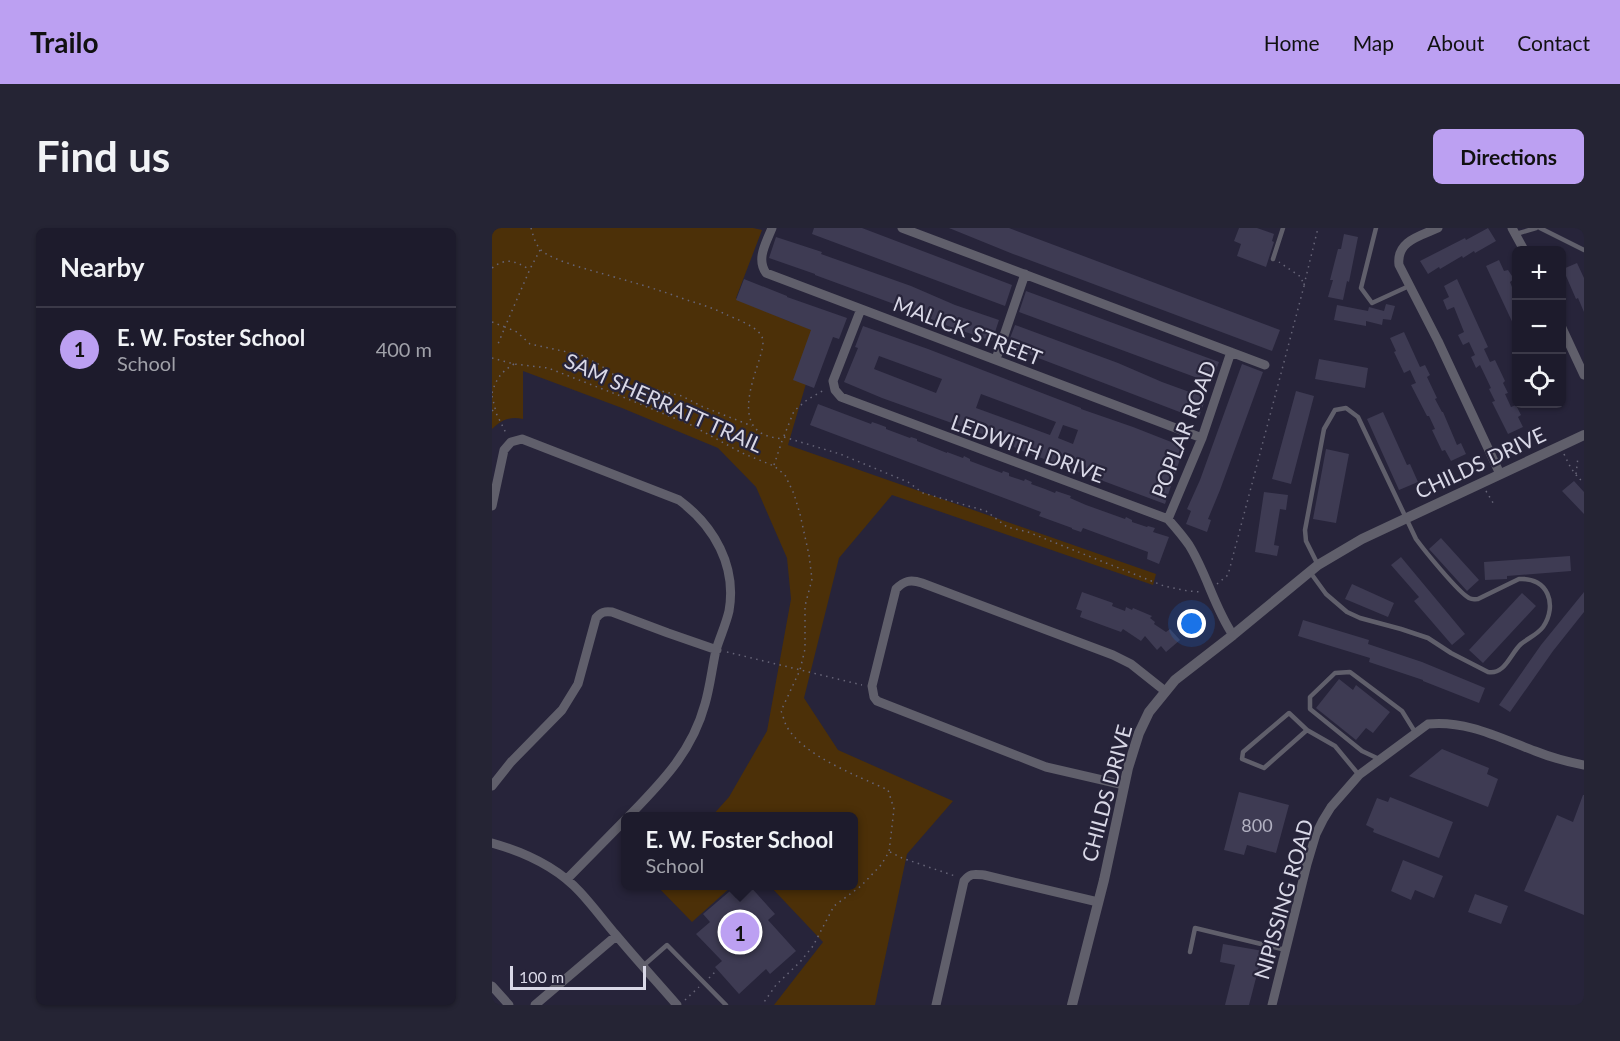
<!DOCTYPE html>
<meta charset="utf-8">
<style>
body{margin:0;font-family:Lato,sans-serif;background:#252434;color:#f1f3f6}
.controls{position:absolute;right:18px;top:18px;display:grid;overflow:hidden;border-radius:9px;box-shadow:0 2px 4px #0004}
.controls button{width:54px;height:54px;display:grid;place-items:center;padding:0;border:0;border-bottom:2px solid #3b3948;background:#1d1b2c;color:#f1f3f6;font:30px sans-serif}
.scale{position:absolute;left:18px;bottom:15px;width:136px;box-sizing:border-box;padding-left:6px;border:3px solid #d9d8e7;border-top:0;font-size:16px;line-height:21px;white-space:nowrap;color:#d9d8e7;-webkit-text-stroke:4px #27243a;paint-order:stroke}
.you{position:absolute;left:700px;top:396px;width:21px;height:21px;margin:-15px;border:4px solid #fff;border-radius:50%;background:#1a73e8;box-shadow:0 0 0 9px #1a73e833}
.badge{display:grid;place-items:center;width:39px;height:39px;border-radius:50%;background:#bca0f2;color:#111;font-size:20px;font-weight:700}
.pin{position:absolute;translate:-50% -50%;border:3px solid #fff;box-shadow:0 2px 6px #0006}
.popup{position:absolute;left:129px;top:584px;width:237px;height:78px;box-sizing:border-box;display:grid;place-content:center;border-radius:9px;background:#1d1b2c;filter:drop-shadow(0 2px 4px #0005);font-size:20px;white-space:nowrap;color:#a0a1a9}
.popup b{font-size:22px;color:#f1f3f6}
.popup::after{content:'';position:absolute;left:50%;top:100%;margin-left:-12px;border:12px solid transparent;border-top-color:#1d1b2c}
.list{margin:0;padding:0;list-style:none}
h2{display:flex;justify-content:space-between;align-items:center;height:78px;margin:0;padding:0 24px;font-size:26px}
h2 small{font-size:20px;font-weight:400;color:#a0a1a9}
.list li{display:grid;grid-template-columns:39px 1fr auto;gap:18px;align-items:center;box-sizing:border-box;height:84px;padding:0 24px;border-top:2px solid #3b3948}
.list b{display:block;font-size:22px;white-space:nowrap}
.list p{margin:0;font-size:20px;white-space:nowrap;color:#a0a1a9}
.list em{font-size:20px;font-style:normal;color:#a0a1a9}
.icon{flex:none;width:33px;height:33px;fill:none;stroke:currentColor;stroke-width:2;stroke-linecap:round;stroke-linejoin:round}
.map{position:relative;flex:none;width:1092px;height:777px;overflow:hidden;border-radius:9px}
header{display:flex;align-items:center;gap:36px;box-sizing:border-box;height:84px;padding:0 30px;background:#bca0f2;color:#111}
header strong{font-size:28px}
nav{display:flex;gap:33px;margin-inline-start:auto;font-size:21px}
.intro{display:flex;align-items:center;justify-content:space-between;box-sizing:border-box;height:144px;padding:0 36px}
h1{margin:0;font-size:42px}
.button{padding:15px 27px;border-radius:9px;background:#bca0f2;color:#111;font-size:21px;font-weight:700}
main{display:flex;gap:36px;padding:0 36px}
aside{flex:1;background:#1d1b2c;border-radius:9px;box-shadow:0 2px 4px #0004}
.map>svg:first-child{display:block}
</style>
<header>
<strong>Trailo</strong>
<nav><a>Home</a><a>Map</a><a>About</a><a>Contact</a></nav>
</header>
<div class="intro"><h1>Find us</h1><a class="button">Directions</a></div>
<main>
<aside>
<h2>Nearby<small></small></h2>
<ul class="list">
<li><span class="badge">1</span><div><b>E. W. Foster School</b><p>School</p></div><em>400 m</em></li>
</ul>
</aside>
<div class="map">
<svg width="1092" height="777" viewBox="0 0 1092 777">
<rect width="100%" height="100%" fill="#27243a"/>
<!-- green -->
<path fill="#4c3008" d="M0,0h261l9,2 -26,68 57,25 16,4 5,8 1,18 -27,92 368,129 -3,11 -261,-90 -53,63 -35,140 34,52 115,51 -46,53 -32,151h-101l49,-63 -53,-56h84v-70h-142l17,-19 38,-66 24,-132 -4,-41 -31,-71 -38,-39 -96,-40 -99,-37v48c-13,-3 -22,1 -31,10z
M165,658h75l-40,36z"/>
<!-- building -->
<path fill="#3e3b53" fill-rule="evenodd" d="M322,0h48l150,57 -7,21 -193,-72z
M457,0h60l271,102 -8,21 -259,-97z
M747,0h18l17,6 -2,7 2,1 -8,25 -29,-11 4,-12 -7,-3z
M996,0l8,13 -21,12 -1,-2 -11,7 -1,-2 -22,13 -1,-2 -11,7 -8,-13 45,-23 1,2z
M852,6l14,3 -9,45 -2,-1 -4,19 -15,-3 5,-17h-3l8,-31h3z
M284,9l46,15 -1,2 90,32 44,19 44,15 -7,21 -44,-15 -43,-18 -90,-33v-1l-46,-16z
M1007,32l5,11 4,-1 6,9 -4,3 6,15v33l-30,-64z
M1085,35l7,15v34l-6,-14 -2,1 -13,-30z
M252,51l43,17v1l60,21 -8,21 -6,-2 -19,51 -21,-8 18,-50 -75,-30z
M965,51l31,68 -4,2 6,13 5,-2 10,21 -2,2 5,10 -3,1 6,13 5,-2 5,10 -3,2 5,10 -15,7 -16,-32 3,-1 -6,-12 2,-1 -11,-23 -4,3 -5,-11 4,-2 -6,-13 -6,3 -5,-10 6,-3 -10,-25 -7,3 -4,-10 6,-3 -5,-11z
M534,63l193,71 -8,21 -192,-71z
M894,76l9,2 -4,14 -8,-1 -1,6 -16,-4v5l-32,-6 3,-15 31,6 1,-4 15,4z
M523,97l103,38 44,19 44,16 -8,21 -191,-73z
M371,98l65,23 153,59v1l52,18 51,20 -19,57 -145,-54 -18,-9 -120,-43 -38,-16 14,-34 -3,-1zM387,128l63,23 -6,14 -62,-24zM489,166l75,28 -6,13 -74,-27zM571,197l15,5 -5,14 -15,-6z
M912,104l16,35 5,-2 5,10 -3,2 10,21 -2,1 7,13h1l14,33 4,-2 5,11 -15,7 -6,-11 -3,1 -10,-21 3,-1 -6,-13h-2l-16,-31 5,-2 -6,-13 -6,3 -10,-21 2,-1 -6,-13z
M827,131l49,9 -3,20 -50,-9z
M750,136l21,8 -43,118 -12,29 3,1 -4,12 -21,-8 5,-13 -4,-2 13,-29z
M804,163l18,5 -23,88 -19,-5z
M326,176l53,20 1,-2 6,2 8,3v2l24,9 1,-1 6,2v2l30,12v-1l16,6 1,-2 6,3v2l32,12 1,-2 6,2v3l15,5 1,-2 7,3 -1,2 14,5 10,4 1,-2 15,5 -1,2 16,7 39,14 1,-2 6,3v2l15,5 1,-1 7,2 -2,4 16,5 -10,27 -12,-5 1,-7 -65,-24 -2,4 -9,-3v-1l-33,-12 2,-4 -231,-87z
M891,184l24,53 3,-1 8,18 -19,8 -32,-71z
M834,221l23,5 -13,69 -23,-4z
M1082,253l10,11v22l-22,-23z
M772,264l24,3 -2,15 -6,-1 -6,36 5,1 -2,10 -22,-4z
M949,310l38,42 -12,11 -38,-42z
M1078,328l1,15 -64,5v3l-22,1 -1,-18z
M909,329l64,77 -13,11 -38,-44 5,-4 -28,-32z
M860,356l42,19 -6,14 -43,-18z
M590,364l31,11 -1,3 13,5 1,-4 6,3 1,-2 19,8 -2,2 5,4 -1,2 12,8 4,-3 10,11 -14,12 -5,-6 -4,4 -12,-14 -4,5 -18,-12 -2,3 -41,-15 2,-6 -6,-2z
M1092,364v20l-31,39 -43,61 -11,-7 42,-60z
M1030,365l14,13 -53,57 -14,-13z
M811,392l66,20 -1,4 54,18 63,26 -6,15 -56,-22v-1l-54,-18 1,-4 -72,-22z
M847,451l14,11 3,-5 34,27 -17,21 -7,-5 -10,12 -40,-32z
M950,521l47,19 -2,6 11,5 -10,28 -79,-31z
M747,564l50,13 -13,48 -29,-8 -3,10 -20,-5z
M1091,567h1v120l-60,-24 33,-76 16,7z
M898,569l63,25 -14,36 -66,-26 1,-3 -8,-4 11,-27 11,4z
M911,632l40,16 -9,22 -19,-8 -4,10 -20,-9z
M257,657l26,29 -7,6 28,31 -26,23 -4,-5 -27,25 -24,-27 7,-6 -26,-27 14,-12 -7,-8 27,-23 6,7z
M983,666l33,12 -7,18 -33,-12z
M731,716l40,7 -14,54h-24l10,-40 -15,-3z"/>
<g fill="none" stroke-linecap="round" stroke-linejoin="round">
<!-- path -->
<path stroke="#676578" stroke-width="1.5" stroke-dasharray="1.5 4.5" stroke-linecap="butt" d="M39,0c2,7 4,15 9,21 12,13 63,24 81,30 22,6 44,13 66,21 13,4 26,8 38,14 11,5 29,11 36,21 4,6 1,15 -1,22 -6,21 -23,61 1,76 7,4 15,5 22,6
M48,22l-10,19 -25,58 12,5 13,12 51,11 19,10 24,17 58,14 19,10 51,20
M0,40c15,-11 22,-7 37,1
M812,57l14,-57
M0,94l13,5 -7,17
M0,130l22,6 34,4 70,27 73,30 51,28 32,13 11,9 9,19 6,20 9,41 3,24 -7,27v43l-5,21 -19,41c2,4 3,10 5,14 15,30 72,51 102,65l6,19 -5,43 -8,13 -20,21 -27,20 -21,40 -13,16 -24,23 -14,20
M0,165c4,-14 9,-21 22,-29
M0,168l4,16
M0,182l4,3 10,20
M292,208l10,-25 13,-11 17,-10
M292,209l56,17 68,28 15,11 63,18 21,16 21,5 136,54 24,5 12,1
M1072,226c6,13 9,19 20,29
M282,237l8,-24
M1084,246l2,-17
M994,263l9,15
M725,356l11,-9 76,-289 -3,-9 -22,-15
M235,424l135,33
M398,624l12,6 53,18
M217,750l6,-6
M193,772l14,-13"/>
<!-- service -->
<path stroke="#605f6b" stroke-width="4.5" d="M884,0l-15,60 11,15 37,-17
M1048,0l44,22
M1024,6l20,-6
M781,31l10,-31
M818,344l16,22 21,18 13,6 41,11 27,9 23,15 37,19c17,3 22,-18 33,-28 7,-6 16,-9 22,-17 15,-22 5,-50 -24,-48l-41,20c-4,0 -5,1 -9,-1 -11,-6 -45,-48 -53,-59l-58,-122 -12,-9 -11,2 -11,19 -19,101 1,11 12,24
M815,502l-43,38 -22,-9 1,-7 46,-39 18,17 28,16 24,29
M887,531l-17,-8 -52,-42v-12l25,-24 15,-1 52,39 13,21
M698,724l5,-24 91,22
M151,738l24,-21 59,60"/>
<!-- minor -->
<path stroke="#605f6b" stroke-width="9" d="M280,0c-6,15 -16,31 -6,45l436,165
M410,0l363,137
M946,0c-18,8 -42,13 -39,37l39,76 62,133
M1020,0l12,22
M369,81l-28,72 2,9 6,7 327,122c7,8 15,17 21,26 18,29 25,62 44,90
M1070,100l22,47
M504,131l29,-85
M0,278l12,-56 7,-8 11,-3 157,61c35,26 58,66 50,111 -3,13 -9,26 -13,39 -4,18 -6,37 -11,54 -13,48 -43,78 -76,112
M676,291l34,-81 29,-86
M632,557l-78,-18 -169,-66 -3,-4 -2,-11 24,-97c8,-8 14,-10 26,-6l191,72 18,9 34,27
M0,558l19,-24 51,-52 16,-26 18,-66c5,-6 9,-7 16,-6l56,21 49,17
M0,615c32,9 65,24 88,49 13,14 24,29 36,43 20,24 41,47 61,70
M75,651l59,-60
M0,758l17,19
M43,777l81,-69
M444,777l28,-124c6,-8 10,-7 20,-6l114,27
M780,777l35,-141 9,-30 7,-14 8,-13 28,-32 69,-51c38,-4 72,14 107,27 15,6 33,11 49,14"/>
<!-- tertiary -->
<path stroke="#605f6b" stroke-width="10" d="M580,777l32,-125 24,-112 11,-35 10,-21 26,-32 58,-45 85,-70 44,-26 222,-104"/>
</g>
<g text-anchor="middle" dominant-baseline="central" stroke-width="4.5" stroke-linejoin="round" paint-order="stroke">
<!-- number labels -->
<g font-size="18" fill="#b2b1c2">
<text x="765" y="597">800</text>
</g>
<!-- street labels -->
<g font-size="21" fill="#d9d8e7" stroke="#27243a">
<text transform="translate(476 102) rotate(21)">MALICK STREET</text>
<text transform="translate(172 174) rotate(24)">SAM SHERRATT TRAIL</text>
<text transform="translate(691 201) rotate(-69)">POPLAR ROAD</text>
<text transform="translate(536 220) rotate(20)">LEDWITH DRIVE</text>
<text transform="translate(988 234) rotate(-25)">CHILDS DRIVE</text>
<text transform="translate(614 565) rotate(-75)">CHILDS DRIVE</text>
<text transform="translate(791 671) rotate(-74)">NIPISSING ROAD</text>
</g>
</g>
</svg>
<div class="controls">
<button>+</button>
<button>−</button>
<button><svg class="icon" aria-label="locate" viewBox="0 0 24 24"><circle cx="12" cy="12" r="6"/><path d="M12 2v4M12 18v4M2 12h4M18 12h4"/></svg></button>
</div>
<div class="scale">100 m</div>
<div class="you"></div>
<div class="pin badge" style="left:248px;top:704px">1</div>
<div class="popup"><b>E. W. Foster School</b>School</div>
</div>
</main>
